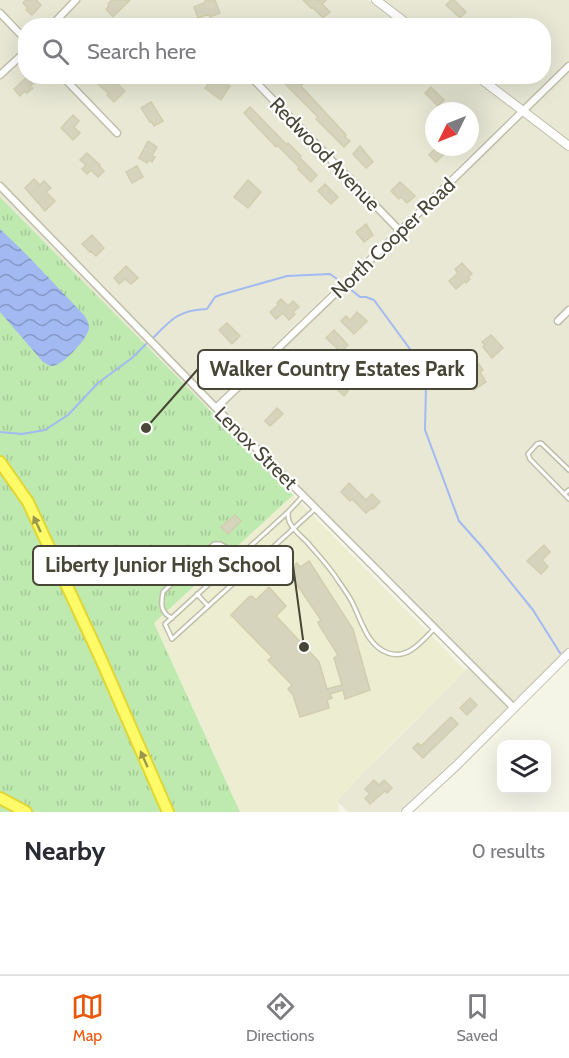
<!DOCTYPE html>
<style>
body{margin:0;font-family:Cabin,sans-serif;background:#f7f7f7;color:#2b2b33}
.controls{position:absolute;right:18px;bottom:18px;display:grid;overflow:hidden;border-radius:12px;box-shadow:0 6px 24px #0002}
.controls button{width:54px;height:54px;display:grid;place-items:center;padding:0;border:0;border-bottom:2px solid #e1e1e2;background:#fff;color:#2b2b33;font:30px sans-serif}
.compass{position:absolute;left:425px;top:102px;width:54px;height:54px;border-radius:50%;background:#fff;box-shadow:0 6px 24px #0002;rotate:227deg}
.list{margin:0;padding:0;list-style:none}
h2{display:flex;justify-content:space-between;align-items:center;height:78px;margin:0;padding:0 24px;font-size:26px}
h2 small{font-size:20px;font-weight:400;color:#7c7c81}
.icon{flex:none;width:33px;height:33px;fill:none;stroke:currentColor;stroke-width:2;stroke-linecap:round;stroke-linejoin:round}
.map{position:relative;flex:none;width:569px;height:812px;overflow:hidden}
.search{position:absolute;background:#fff;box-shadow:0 6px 24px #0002;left:18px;right:18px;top:18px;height:66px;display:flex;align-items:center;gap:15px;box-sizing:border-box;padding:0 21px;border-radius:24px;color:#7c7c81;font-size:22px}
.sheet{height:162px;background:#fff}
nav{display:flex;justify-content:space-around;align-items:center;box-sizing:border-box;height:84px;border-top:2px solid #e1e1e2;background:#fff;font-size:16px;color:#7c7c81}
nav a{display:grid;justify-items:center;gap:3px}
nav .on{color:#ea580c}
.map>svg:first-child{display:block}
</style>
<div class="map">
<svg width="569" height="812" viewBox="0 0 569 812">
<defs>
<pattern id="grass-tufts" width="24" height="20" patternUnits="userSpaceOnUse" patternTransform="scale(1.5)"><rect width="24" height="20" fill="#bee9af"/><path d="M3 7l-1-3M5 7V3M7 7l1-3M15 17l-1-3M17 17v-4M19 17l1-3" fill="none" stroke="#a5c997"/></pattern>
<pattern id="water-waves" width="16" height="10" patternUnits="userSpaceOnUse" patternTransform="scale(1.5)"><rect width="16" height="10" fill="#a2b9f2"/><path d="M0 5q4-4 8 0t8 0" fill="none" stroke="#8698c5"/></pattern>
</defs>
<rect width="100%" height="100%" fill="#f4f4e7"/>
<!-- residential -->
<path fill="#e8e8d5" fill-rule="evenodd" d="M0,0h368l34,25 -376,1v50l444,1 46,34 -308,298 -208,-212zM434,111h36v36h-36z
M378,0h191v64l-46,45 -44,-32 65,-1v-50l-133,-1z
M569,67v77l-45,-33z
M523,112l46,39v501l-55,53 -297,-296z
M470,666l40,41 -109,105h-53l-12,-12z"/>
<!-- education -->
<path fill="#edeed1" d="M293,495l173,176 -75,73 -53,56 1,12h-99l-86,-189z"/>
<!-- grass -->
<path fill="url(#grass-tufts)" d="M0,197l293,298 -139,128 86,189h-240z"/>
<!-- water -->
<path fill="url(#water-waves)" d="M0,229l25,24 58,61c3,4 6,8 6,14 -1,10 -26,38 -37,38 -3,0 -6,-3 -9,-4l-43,-50z"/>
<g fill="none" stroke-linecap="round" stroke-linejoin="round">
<!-- stream -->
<path stroke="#a2b9f2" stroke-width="2" d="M349,288l11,9h6l8,3 44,60 8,25 -1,45 34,91 24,27 50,62 27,43
M154,337c18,-19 26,-27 53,-28l8,-12 5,-2 67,-19 43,-2 10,7
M0,432l22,2 23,-4 23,-15 30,-32 34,-25 14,-14"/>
</g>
<!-- building -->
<path fill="#d6d4bd" stroke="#d1ceb0" stroke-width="1.5" d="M26,0h10l5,5 -9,10 -6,-5 2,-2 -5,-5z
M112,0h18l-17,17 -7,-8 3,-3 -1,-2z
M206,0h9l5,13 -10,4 -1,-3 -11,4 -4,-11 10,-4z
M303,0h23l-4,4 8,8 -7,6 -11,-11 -1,1z
M451,0h3l12,12 -6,6 -14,-13z
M105,76h5l15,15 -11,11 -7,-7 2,-1 -11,-10z
M277,76h12l5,5 3,-3 6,6 -2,2 45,49 -1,2 5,4 -6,6 -28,-28 2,-2z
M27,77l6,7 -3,2 3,2 -6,5 -2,-2 -5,5 -6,-7z
M213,77l9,6 1,-2 7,5 -9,14 -16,-12z
M431,87l13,13 -6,6 -13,-13z
M151,102l12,19 -9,5 -3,-5 -1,1 -9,-14z
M250,107l37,38 1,-2 13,13 -1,2 17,17 -6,7 -13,-13 1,-2 -22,-22 -1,2 -32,-34z
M73,115l6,6 -5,6 6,6 -7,7 -12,-12z
M148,141l9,6 -5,9 3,1 -3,5 -3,-2 -2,3 -8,-5z
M360,146l13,16 -7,6 -13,-14z
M437,147h14l-15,15 -7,-7z
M87,153l13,12 -1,1 5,5 -6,6 -7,-7 -4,4 -5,-5 4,-4 -6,-5z
M137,166l6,11 -11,6 -6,-11z
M34,179l6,6 4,-4 7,7 -5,4 9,9 -10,10 -20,-23z
M248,180l13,12 -13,16 -14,-11z
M400,182l15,14 -8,7 -6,-6 -2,2 -8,-8z
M325,184l13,13 -7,7 -13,-13z
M366,224l7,11 -9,7 -8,-10z
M92,235l12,13 -8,8 -5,-5 -1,1 -8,-8z
M462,263l10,11 -4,3 2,2 -4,4 -1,-2 -9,8 -7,-8 9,-8 -3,-4z
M126,266l12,12 -7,6 -6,-5 -6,5 -5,-6z
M281,299l7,7 5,-5 6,6 -6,5 2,2 -6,6 -6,-7 -7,6 -6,-7 8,-7 -1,-2z
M357,312l10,9 -13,13 -13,-13 5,-5 4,4z
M227,323l13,13 -8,8 -13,-14z
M334,330l14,15 -7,7 -15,-14z
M491,335l12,13 -11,10 -9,-11 2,-2 -3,-3z
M478,363l5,7 -3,2 6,10 -12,8 -11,-17z
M345,366l8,8 -8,7 5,5 -4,3 2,2 -4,5 -15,-15z
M277,408l6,6 -13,12 -5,-5z
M349,483l17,17 6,-6 8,8 -7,7 -1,-1 -6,5 -14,-14 -2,2 -9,-9z
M235,515l6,6 -13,13 -7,-7z
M544,545l6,7 -8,8 6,7 -7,7 -14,-13z
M309,561l44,68 17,61 -25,9 -2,-9 -13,4 2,4 -5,2 2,8 -29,9 -7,-22 -5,-6 4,-4 -24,-25 4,-3 -41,-42 18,-18 3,-1 4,4 13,-13 17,19 -10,10 43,46 8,27 15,-4 -8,-27 4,-3 -19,-30 -1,-3 3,-2 -34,-50 10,-7 3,4z
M470,698l7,7 -10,10 -7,-7z
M451,717l7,7 -35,34 -10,-10 5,-5 3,3z
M374,780l5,5 5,-5 8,8 -5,5 -2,-2 -15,13 -5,-6 5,-4 -5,-5z"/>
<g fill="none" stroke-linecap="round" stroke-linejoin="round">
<defs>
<path id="service" d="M569,470l-28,-27 -4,1 -9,10 2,5 39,40
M564,494l5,-4
M303,496l-15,16c0,3 0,6 1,9 3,8 12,15 18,21 11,13 23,25 32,40 5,7 11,15 15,24 8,17 14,40 34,47 20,7 34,-12 46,-24
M288,512l-123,112 7,15 143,-130
M197,594l11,12
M172,618c-12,-5 -11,-15 -9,-26l51,-48h6l21,11"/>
<path id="minor" d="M0,13l26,27
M51,26l25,-26
M0,75l26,-24
M62,76l55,57
M250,76l150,155
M0,186l216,222 298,300
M558,321l11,-11
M216,408l184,-177 169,-165"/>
<path id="tertiary" d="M376,0l34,26
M477,76l92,70
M406,812l50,-46 113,-113"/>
<path id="motorway" d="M0,462l28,40 72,155 68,155
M0,798l26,14"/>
</defs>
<!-- service casing -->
<use href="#service" stroke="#c0bfaa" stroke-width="6"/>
<!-- minor casing -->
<use href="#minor" stroke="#c0bfaa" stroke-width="9"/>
<!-- tertiary casing -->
<use href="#tertiary" stroke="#c0bfaa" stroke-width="10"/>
<!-- motorway casing -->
<use href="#motorway" stroke="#e1d634" stroke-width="14"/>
<!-- service -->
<use href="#service" stroke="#fff" stroke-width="3"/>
<!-- minor -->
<use href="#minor" stroke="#fff" stroke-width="6"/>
<!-- tertiary -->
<use href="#tertiary" stroke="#fff" stroke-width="8"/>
<!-- motorway -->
<use href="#motorway" stroke="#fffb68" stroke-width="10"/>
</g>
<!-- one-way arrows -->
<defs><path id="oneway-solid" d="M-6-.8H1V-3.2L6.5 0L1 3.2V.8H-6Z" transform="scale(1.5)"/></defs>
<g fill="#9a974c">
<use href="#oneway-solid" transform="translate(37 524) rotate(-115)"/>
<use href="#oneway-solid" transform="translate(144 759) rotate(-114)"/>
</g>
<g text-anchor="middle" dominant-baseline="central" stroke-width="4.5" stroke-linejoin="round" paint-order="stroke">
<!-- street labels -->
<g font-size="20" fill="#484636" stroke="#fff">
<text transform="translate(325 154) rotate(46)">Redwood Avenue</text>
<text transform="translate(393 238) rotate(-44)">North Cooper Road</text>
<text transform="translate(256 448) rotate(45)">Lenox Street</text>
</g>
</g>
<!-- callouts -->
<path fill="none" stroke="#484636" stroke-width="2" d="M146 428L198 369M304 647L293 565"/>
<g fill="#484636" stroke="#fff" stroke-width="2">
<circle cx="146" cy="428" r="6"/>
<circle cx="304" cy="647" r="6"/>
</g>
<g fill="#fff" stroke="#484636" stroke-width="2">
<rect x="198" y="350" width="279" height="39" rx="6"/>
<rect x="33" y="546" width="260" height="39" rx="6"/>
</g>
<g font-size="21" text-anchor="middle" font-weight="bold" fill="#484636">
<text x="337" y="376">Walker Country Estates Park</text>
<text x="163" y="572">Liberty Junior High School</text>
</g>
</svg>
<div class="controls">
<button><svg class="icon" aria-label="layers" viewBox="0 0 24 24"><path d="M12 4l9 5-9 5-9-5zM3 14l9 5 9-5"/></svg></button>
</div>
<svg class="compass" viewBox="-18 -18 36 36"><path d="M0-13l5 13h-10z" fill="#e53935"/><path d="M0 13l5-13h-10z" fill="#7c7c81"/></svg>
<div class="search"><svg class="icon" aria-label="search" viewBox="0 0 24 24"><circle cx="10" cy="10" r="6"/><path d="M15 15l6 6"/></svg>Search here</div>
</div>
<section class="sheet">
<h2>Nearby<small>0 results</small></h2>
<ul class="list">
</ul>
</section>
<nav>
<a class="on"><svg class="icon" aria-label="map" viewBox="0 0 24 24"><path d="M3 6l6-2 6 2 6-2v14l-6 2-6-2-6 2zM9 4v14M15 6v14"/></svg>Map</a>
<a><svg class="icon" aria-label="directions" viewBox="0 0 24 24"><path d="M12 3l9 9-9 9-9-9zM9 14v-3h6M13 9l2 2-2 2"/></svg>Directions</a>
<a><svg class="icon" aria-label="saved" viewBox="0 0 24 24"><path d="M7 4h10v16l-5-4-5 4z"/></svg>Saved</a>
</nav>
